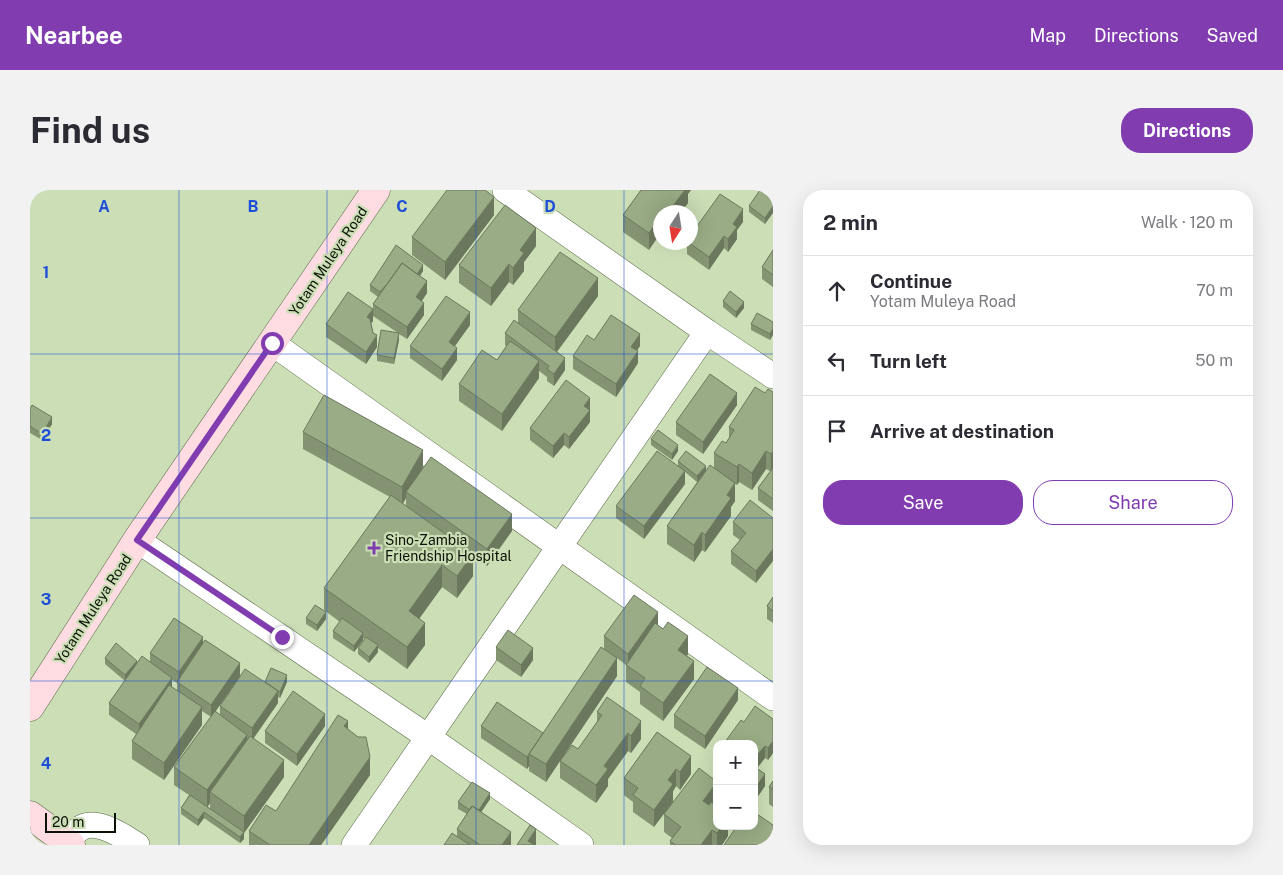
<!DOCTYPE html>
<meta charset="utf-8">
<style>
body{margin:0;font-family:"Public Sans",sans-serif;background:#f2f2f3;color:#2b2b33}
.controls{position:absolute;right:15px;bottom:15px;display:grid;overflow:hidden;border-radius:10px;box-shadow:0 5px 20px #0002}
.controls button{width:45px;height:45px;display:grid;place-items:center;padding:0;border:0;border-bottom:1px solid #e1e1e2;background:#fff;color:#2b2b33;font:25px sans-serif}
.compass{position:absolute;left:623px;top:15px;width:45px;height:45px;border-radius:50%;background:#fff;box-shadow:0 5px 20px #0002;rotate:192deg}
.scale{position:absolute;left:15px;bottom:12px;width:71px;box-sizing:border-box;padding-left:5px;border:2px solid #0b1104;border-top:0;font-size:14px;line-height:18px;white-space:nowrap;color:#0b1104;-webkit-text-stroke:4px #cbdeb6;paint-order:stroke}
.stop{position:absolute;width:15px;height:15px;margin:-11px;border:4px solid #813db0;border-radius:50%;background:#fff}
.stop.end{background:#813db0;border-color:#fff;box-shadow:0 1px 5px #0008}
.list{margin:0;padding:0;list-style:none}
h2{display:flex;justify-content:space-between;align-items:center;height:65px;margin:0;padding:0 20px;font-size:21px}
h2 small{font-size:16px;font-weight:400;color:#7c7c81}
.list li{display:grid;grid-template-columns:32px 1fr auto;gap:15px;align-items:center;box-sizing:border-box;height:70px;padding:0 20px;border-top:1px solid #e1e1e2}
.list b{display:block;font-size:19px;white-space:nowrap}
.list p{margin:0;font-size:16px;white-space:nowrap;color:#7c7c81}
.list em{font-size:16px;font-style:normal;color:#7c7c81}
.actions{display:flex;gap:10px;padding:15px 20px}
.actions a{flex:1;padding:11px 0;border:1px solid #813db0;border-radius:20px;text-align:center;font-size:18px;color:#813db0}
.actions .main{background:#813db0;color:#fff}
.icon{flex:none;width:28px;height:28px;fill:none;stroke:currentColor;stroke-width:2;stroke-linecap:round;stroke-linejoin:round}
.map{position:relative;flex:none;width:743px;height:655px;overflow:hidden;border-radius:20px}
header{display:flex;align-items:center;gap:30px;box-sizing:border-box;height:70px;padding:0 25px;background:#813db0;color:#fff}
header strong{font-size:24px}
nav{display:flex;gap:28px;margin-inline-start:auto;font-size:18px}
.intro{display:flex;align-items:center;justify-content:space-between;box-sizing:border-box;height:120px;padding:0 30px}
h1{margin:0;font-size:35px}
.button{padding:12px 22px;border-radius:20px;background:#813db0;color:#fff;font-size:18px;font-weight:700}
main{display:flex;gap:30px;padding:0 30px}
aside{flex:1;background:#fff;border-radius:20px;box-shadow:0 5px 20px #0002}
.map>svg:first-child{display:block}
</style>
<header>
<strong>Nearbee</strong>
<nav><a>Map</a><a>Directions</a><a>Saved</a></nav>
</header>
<div class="intro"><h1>Find us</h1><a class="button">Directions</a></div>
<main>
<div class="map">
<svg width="743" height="655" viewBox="0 0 743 655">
<rect width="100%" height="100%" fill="#cbdeb6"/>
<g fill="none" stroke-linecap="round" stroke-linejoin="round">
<defs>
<path id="street" d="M475,0l202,142 66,44
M242,153l501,355
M107,350l291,197 153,108
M39,653c2,-4 5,-10 9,-13 16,-14 45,6 59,15
M324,655l353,-513"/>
<path id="secondary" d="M0,517l107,-167 239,-350
M0,625l41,30"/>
</defs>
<!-- street casing -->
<use href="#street" stroke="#5a6a47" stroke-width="26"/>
<!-- secondary casing -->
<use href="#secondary" stroke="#5a6a47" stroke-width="29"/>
<!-- street -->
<use href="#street" stroke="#fff" stroke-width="25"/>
<!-- secondary -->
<use href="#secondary" stroke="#fedce2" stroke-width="28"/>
</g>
<!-- wall -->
<path fill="#849472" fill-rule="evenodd" d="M611,0h50l-3,4v9l-7,9h-21l-11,38 -26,-18v-17z
M743,7l-8,27 -16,-12v-6z
M464,25l-49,65 -33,-25v-18z
M713,32l-6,8v9l-9,13 -4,-4 -15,22 -22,-16v-12h3z
M506,56l-12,16v9l-11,14 -4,-3 -18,24 -32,-23v-18z
M743,60v37l-11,-8v-12z
M393,81l-3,5 7,17 -5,8 2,14 -17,24 -8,-5v6l-5,24 -17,-3v-6l21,-22 -25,-17v-12l5,-7 -8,-6v-6z
M568,106l-41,56 8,18 -11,16 -7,-5v-4l-8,-6v7l-37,53 -43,-30v-17l38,-24 9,-14 -1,-1v-12l13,-10v-13z
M693,111l21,7 -8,10 -13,-11z
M343,131l-2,2 6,24 -11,17 -40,-27v-13z
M743,132l-3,18 -19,-10v-6z
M440,135l-15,21 2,14 -15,21 -32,-23v-12z
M564,150l46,6 -3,4 1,13 -22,34 -43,-28v-13z
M743,202v119l-15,-11v-12l12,-17 -4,-2 -14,21 -13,-8 -2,3 -2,-1v17l-4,6v9l-26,36 -3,-2 -8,12 -27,-18v-18l30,-44 -12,-10v12l-41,55 -28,-21v-12l62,-39v-6l28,10 8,-2v-16l12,-10 3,-5v-11l36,-34z
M560,208v24l-21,27 -5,-4 -11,13 -23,-18v-12z
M707,215l-34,49 -27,-19v-13z
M0,219l22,15 -10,16 -12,-7z
M273,242l120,35 -2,4 91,60 -25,35 -14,-10v20l-16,22 -15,-11 -23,31 6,27 -18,24 -29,-21v4l-9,11 -11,-9v-6l7,-9 -2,-1v2l-9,12 -21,-14v-7l7,-9 -16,-12v-22l66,-91 -87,-48zM376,308v8l-3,-2z
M621,249l27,12 -6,9 -21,-15z
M743,328l-17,65 -25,-19v-13l9,-11 -7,-5v-13z
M743,407v26l-6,-4v-13z
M276,428l20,1 -9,12 -11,-7z
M628,434v1l30,29 -1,2 7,23 -31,42 -23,-17v-12l-14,-10v-17l-9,-7v18l-71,106 -17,-11v-5l-2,3 -46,-31v-12l62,7 61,-84v-13z
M173,454l37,32 -25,36 5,3v-9l45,-24h22l-7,16 -2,-1v6l-24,35 30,39 -40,56v6l-4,4 -36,-25 -6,8 -17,-12v-6l8,-13 -15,-10v-18l37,-50 -9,-6v14l-38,55 -32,-21v-18l4,-7 -27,-19v-12l16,-22 -20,-17v-6l32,5 13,-2v-8zM142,490l5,3v8l-5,-3zM180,613v6l-3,-2z
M466,457l37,13 -12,17 -25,-17z
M708,510l-33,49 -31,-21v-13z
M567,522l44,27 -10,14 -3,-2 -20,28v7l-12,17 -36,-25v-17l18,-12 19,-27z
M743,529v34l-5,7 -3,-2 -8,10 8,18 -11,16v-58h-29v-2l19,-20z
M295,536l-28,40 -32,-23v-12z
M318,539l22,46 -49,70h-72v-14l27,-20z
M627,542l34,42 -11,16 -4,-4 -22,41 -21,-15v-10l-9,-7v-17z
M687,579v31l-3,4 14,22v10l-6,9h-52v-4l2,-3 -8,-6v-18l52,-32z
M743,591v26l-4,-3v-17z
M460,609l-9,13 30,32v1h-67l13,-9v-7l10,-15 -9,-5v-7z"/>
<!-- shaded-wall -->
<path fill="#6b785d" d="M654,0h7l-3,4v9l-7,9h-11v-2z
M464,7v18l-49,65v-18z
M743,16v7l-8,11v-6z
M713,19v13l-6,8v9l-9,13v-13l5,-15z
M630,27v17l-11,16v-17z
M506,38v18l-12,16v9l-11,14v-17l7,-18z
M694,46v12l-15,22v-13z
M479,74v18l-18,24v-18z
M393,75v6l-6,9v-6z
M568,88v18l-43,58v-17z
M397,91v12l-11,16v-12z
M714,112v6l-8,10v-6z
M394,113v12l-17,24v-12z
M343,119v12l-6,8v-12z
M440,122v13l-21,29v-12z
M743,138v7l-3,5v-6z
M369,143v7l-5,24v-6z
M610,144v12l-9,13v-12z
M347,145v12l-11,17v-12z
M427,158v12l-15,21v-12z
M608,161v12l-22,34v-13z
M535,168v12l-11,16v-12z
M509,171v17l-37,53v-17z
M707,203v12l-34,49v-12z
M560,208v24l-21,27v-12l15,-31z
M22,227v7l-10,16v-6z
M534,243v12l-11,13v-12z
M648,255v6l-6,9v-6z
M393,260v17l-15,27 -2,-2v6l-4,6v-17z
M736,261v18l-14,21v-17z
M743,261v17l-2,4v-18z
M709,274v18l-2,3v-18z
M676,276v6l-9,10v-6z
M655,281v13l-41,55v-13z
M705,293v18l-4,6v9l-26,36v-17l22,-40z
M482,324v17l-25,35v-17z
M672,342v18l-8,12v-17z
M743,359v12l-17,22v-12z
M443,364v22l-16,22v-22z
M412,375v22l-33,46v-22z
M296,422v7l-9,12v-6z
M628,422v12l-30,42v-12z
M395,433v22l-18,24v-22z
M333,443v7l-9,12v-6z
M658,446v18l-10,13v-17z
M173,447v12l-24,34v-11z
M348,455v7l-9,11v-6z
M503,458v12l-12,17v-12z
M587,468v18l-71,106v-18z
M107,471v6l-12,14v-6z
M664,471v18l-31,42v-18z
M210,473v13l-29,42v-13z
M257,485v7l-7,16v-6z
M142,488v12l-33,46v-12z
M708,498v12l-33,49v-13z
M248,501v12l-26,37v-12z
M172,517v18l-38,55v-17z
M295,524v12l-28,40v-12z
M318,531v18l-4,-13z
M611,531v18l-10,14v-17z
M513,543l-14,21v12l-2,3v-12z
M598,543v18l-20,28v7l-12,17v-18l8,-19z
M217,545v17l-37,40v11l-3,5v-18z
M743,551v12l-5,7v-12z
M735,556v12l-11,14v-13z
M661,566v18l-11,16v-18z
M340,567v18l-49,70h-12z
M254,570v17l-40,56v-17z
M646,579v17l-3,5v11l-19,25v-17l14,-30z
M735,584v12l-11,16v-12z
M687,593v17l-14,18v-17z
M460,603v6l-14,21v-6z
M174,622v6l-6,8v-6z
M692,636h6v10l-6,9h-5v-12z
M506,639v16h-8v-4z
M682,640v15h-11z
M214,642v7l-4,4v-6z
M481,642v13h-9z"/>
<!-- building -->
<path fill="#99ac85" stroke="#6b785d" d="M417,0h38l9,7 -49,65 -33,-25z
M611,0h44l-15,20 -3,-2 -4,4h-3v5l-11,16 -26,-18z
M730,0h4l9,7v9l-8,12 -16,-12z
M690,4l23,15 -10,15 4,3 -9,12 -4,-3 -15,21 -21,-15h2v-6z
M475,15l31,23 -16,22 4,3 -11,15 -4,-4 -18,24 -32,-23z
M366,55l27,20 -6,9 -15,-11 -14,20 -8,9 -10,-7z
M743,60v25l-11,-8z
M530,62l38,26 -43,59 -37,-27z
M372,73l25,18 -11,16 8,6 -17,24 -34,-23z
M700,101l14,11 -8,10 -13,-11z
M318,102l25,17 -6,8 3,2 3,14 4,2 -11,17 -40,-28z
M416,106l24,16 -21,30 8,6 -15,21 -32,-23z
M727,123l16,9v6l-3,6 -19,-10z
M581,125l29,19 -9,13 7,4 -22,33 -43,-28 14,-21 7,5z
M484,130l51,38 -11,16 -7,-5 2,-3 -44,-33z
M351,140l18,3 -5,25 -17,-3z
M480,151l29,20 -37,53 -43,-30 23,-34 15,10z
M680,184l27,19 -34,49 -27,-20z
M536,190l24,18 -6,8 6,4 -21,27 -5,-4 -11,13 -23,-18z
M725,197l10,6 3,-4 5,3v59l-2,3 -5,-3 -14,22 -13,-9 -2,3 -23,-14 8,-12 4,2 8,-13 -5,-3z
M294,205l99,55 -21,37 -99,-55z
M2,215l20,12 -10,17 -12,-8v-17z
M628,240l20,15 -6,9 -21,-15z
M627,261l28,20 -41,55 -28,-20z
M656,261l20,15 -9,10 -19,-15z
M401,267l81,57 -25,35 -81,-57z
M680,275l25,18 -8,12 4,3 -26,37 -3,-3 -8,13 -27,-19z
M743,278v31l-15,-11z
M361,305l82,59 -16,22 -15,-11 -33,46 16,12 -18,24 -83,-59z
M720,310l23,18v31l-17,22 -25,-20 15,-18 -13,-11z
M604,405l24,17 -30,42 -24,-18z
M743,407v14l-6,-5z
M285,415l11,7 -9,13 -11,-7z
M144,428l29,19 -24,35 -29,-19z
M312,428l21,15 -9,13 -21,-15z
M638,432l20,14 -10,14 16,11 -31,42 -23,-17 5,-8 -19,-13 29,-42 8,6z
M478,440l25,18 -12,17 -25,-18z
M336,447l12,8 -9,12 -11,-9z
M175,450l35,23 -29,42 -34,-23z
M86,453l21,18 -12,14 -20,-17z
M571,457l16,11 -71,106 -17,-10z
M112,466l30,22 -33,46 -30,-21z
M677,477l31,21 -33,48 -31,-21z
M241,478l16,7 -7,17 -15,-10z
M215,479l33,22 -26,37 -32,-22z
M139,495l33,22 -38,56 -32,-22z
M263,501l32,23 -28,40 -32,-23z
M577,507l34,24 -10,15 -3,-3 -24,33 4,3 -12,16 -36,-24 12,-16 6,4 24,-34 -5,-3z
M467,512l46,31 -16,24 -46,-31z
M725,516l18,13v22l-5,7 -3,-2 -11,13v-15h-26l-3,-2 16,-22 3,2z
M185,521l32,24 -40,55 -33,-23z
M308,525l10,6 -4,5 14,11h8l4,20 -61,88h-39l-21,-14 17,-26 10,6z
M627,542l34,24 -11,16 -4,-3 -8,11 5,4 -19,26 -21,-15 5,-7 -14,-10z
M220,546l34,24 -40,56 -34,-24z
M725,577l10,7 -11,16v-22z
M669,578l18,14 -14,19 6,4 2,-3 6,4v20h5l-5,7 -5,-3 -11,15h-25l-6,-4 11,-14 -17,-13z
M743,591v8l-4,-2z
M442,592l18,11 -11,17 -7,-4 -2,4 -12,-8z
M160,605l54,37 -4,5 -36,-25 -6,8 -17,-12z
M442,616l39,26 -9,13h-22l-23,-16z
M724,622l19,13v16l-2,4h-47l13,-19h17z
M500,635l6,4 -8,12 6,4h-17z
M422,643l18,12h-26z"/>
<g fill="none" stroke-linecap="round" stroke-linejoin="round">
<!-- route -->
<path stroke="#813db0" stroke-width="6" d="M242,153l-135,197 145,97"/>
</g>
<!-- grid -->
<path fill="none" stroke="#1d4ed8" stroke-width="1" stroke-opacity="0.55" d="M149,0v655M297,0v655M446,0v655M594,0v655M0,164h743M0,328h743M0,491h743"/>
<!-- markers -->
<path fill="#813db0" stroke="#cbdeb6" stroke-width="2" d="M341.5 350.5h5v5h5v5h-5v5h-5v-5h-5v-5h5z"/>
<g text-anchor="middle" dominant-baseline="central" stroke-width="4.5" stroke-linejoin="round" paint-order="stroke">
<!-- street labels -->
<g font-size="14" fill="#0b1104" stroke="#cbdeb6">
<text transform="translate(298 71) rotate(-56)">Yotam Muleya Road</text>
<text transform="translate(63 419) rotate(-57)">Yotam Muleya Road</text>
</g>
<!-- poi labels -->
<g font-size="14" fill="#0b1104" stroke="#cbdeb6" text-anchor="start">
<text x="355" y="350">Sino-Zambia<tspan x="355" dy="16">Friendship Hospital</tspan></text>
</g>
</g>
<g font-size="16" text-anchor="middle" font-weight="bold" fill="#1d4ed8" stroke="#cbdeb6" stroke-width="4.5" stroke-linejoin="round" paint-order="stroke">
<text x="74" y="22">A</text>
<text x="223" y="22">B</text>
<text x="372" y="22">C</text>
<text x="520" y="22">D</text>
<text x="16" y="88">1</text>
<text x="16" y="251">2</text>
<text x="16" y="415">3</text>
<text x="16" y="579">4</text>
</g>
</svg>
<div class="controls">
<button>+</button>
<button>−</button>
</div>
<svg class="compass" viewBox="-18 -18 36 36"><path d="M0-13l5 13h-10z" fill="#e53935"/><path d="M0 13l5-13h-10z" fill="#7c7c81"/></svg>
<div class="scale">20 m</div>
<div class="stop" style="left:242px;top:153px"></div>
<div class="stop end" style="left:252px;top:447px"></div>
</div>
<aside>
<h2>2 min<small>Walk · 120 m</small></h2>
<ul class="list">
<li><svg class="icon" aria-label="ahead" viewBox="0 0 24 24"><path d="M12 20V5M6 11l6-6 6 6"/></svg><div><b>Continue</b><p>Yotam Muleya Road</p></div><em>70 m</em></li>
<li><svg class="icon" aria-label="left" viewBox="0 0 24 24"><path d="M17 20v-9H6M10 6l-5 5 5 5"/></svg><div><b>Turn left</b></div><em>50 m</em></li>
<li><svg class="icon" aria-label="arrive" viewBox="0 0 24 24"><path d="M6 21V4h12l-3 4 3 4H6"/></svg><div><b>Arrive at destination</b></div></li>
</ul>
<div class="actions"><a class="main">Save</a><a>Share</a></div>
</aside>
</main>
